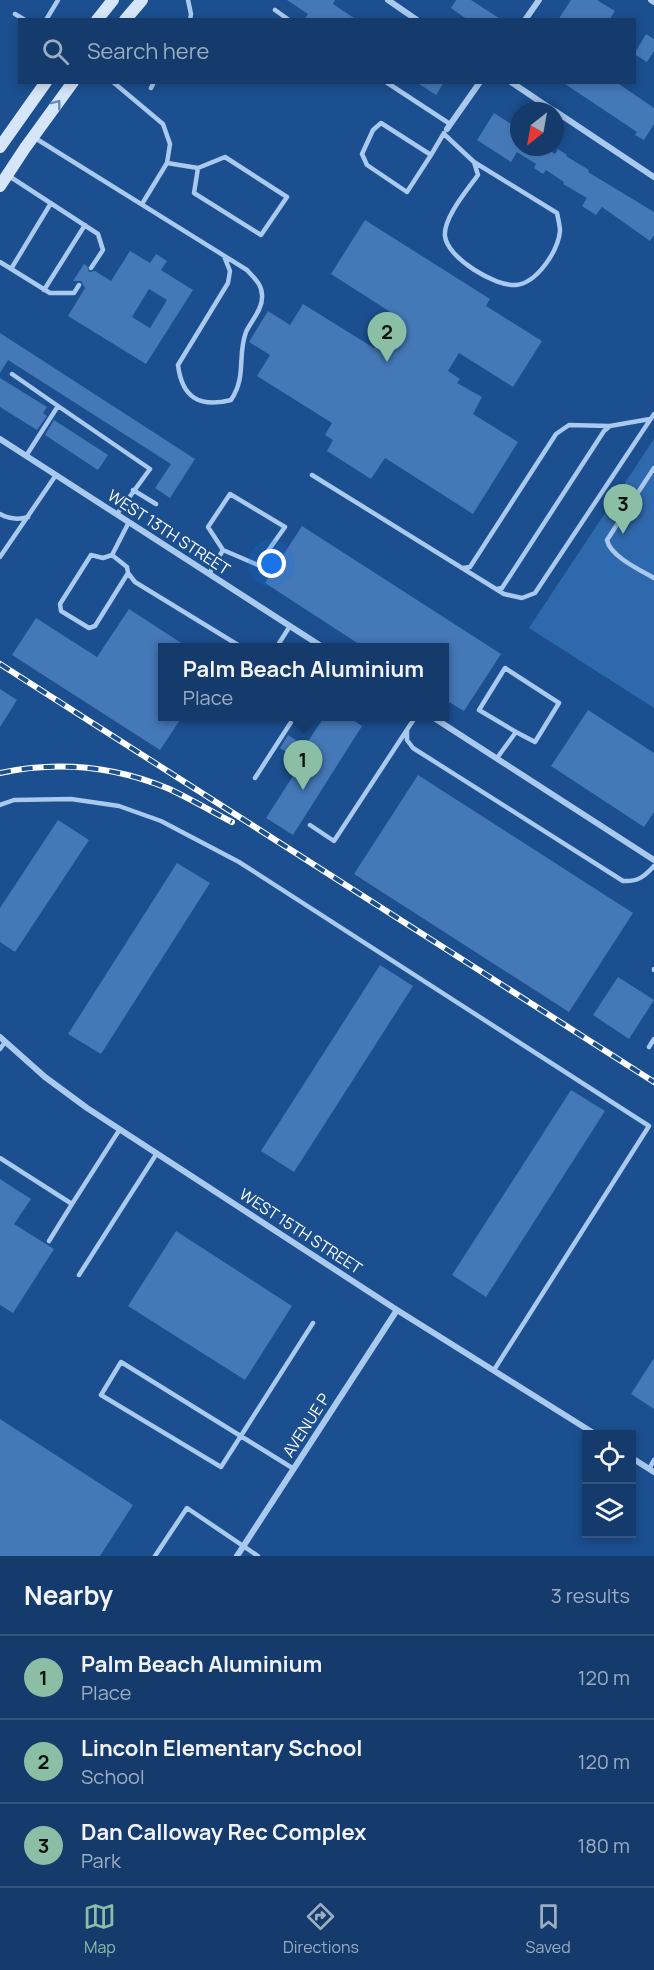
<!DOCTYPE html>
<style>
body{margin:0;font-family:Manrope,sans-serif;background:#1d4271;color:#f1f3f6}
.controls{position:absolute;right:18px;bottom:18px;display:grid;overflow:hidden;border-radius:0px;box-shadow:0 3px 9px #0003}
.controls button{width:54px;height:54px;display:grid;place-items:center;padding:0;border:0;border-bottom:2px solid #33557e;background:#143b6b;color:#f1f3f6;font:30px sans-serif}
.compass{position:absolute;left:510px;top:102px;width:54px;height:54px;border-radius:50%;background:#143b6b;box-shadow:0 3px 9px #0003;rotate:211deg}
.you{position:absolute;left:272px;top:564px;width:21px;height:21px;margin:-15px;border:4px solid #fff;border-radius:50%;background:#1a73e8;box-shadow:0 0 0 9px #1a73e833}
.badge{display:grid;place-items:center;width:39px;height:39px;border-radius:50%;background:#8abfa5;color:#111;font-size:20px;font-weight:700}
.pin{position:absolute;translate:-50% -50px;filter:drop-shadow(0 2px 3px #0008)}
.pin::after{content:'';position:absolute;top:32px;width:21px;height:18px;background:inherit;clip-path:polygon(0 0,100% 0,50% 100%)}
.popup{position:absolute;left:158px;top:643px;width:291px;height:78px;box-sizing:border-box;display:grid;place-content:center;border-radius:0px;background:#143b6b;filter:drop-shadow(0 2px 4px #0005);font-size:20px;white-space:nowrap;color:#9dadc1}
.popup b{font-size:22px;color:#f1f3f6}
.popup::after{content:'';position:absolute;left:50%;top:100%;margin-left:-12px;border:12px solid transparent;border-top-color:#143b6b}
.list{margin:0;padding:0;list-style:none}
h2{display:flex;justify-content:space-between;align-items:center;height:78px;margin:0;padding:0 24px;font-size:26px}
h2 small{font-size:20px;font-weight:400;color:#9dadc1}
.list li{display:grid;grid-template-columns:39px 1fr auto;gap:18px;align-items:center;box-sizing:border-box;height:84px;padding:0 24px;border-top:2px solid #33557e}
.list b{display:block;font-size:22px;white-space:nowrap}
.list p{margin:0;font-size:20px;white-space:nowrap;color:#9dadc1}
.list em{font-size:20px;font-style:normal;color:#9dadc1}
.icon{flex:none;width:33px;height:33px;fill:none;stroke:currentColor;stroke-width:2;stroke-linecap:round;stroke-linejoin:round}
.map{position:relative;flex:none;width:654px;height:1556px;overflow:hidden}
.search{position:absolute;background:#143b6b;box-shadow:0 3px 9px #0003;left:18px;right:18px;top:18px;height:66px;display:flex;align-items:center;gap:15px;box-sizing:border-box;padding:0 21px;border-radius:0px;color:#9dadc1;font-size:22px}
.sheet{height:330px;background:#143b6b}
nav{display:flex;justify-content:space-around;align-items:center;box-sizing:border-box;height:84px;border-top:2px solid #33557e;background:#143b6b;font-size:16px;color:#9dadc1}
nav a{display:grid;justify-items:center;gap:3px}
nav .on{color:#8abfa5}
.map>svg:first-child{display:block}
</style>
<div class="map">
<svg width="654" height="1556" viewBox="0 0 654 1556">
<rect width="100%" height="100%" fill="#1b4f8f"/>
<!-- green -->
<path fill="#2e69ad" d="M654,439v269l-125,-80z"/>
<!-- building -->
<path fill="#4478b7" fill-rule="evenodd" d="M287,0h48l-2,4 24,16h-53l4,-6z
M456,0h15l31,20h-34l-17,-12z
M571,0h26l18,11 -6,9h-51z
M646,34l8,5v12l-7,11 -13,-8z
M416,82h28l-8,13z
M562,82h54l38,26v16l-10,16 -9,-5 2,-3z
M494,113l25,16v18h25l11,7 3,-5 9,6 -1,1 23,14 -1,2 66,40v23l-4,6 -48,-34 -6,8 -14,-9 5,-8 -24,-14 1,-2 -18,-12 -3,4 -9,-6 2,-4 -19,-12 -6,10 -34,-22z
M365,220l125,79 -4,7 56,35 -29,46 -54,-34 -11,18 12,8 -3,4 25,14 -9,17 45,28 -45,72 -88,-56 -14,21 -44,-28 6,-11 -8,-5 7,-12 -75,-47 13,-21 -21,-13 19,-31 22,14 13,-21 71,44 21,-33 -64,-41z
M130,251l20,12 6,-9 11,7 -6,9 32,20 -47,74 -78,-48 17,-28 -4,-7h-8l11,-17 3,2 2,6 6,-1 16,10zM149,289l18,11 -17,28 -18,-11z
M0,333l195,126 -25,39 -15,-10 16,-24 -163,-104 -8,13z
M0,378l47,29 -4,6 4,3 -10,14 -37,-23z
M54,420l54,35 -10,15 -53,-35z
M302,526l199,128 -37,57 -20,-12v-51h-79l-100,-65z
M129,609l60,39h-27v69h20l-22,33 -148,-95 24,-37 61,39z
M0,689l17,11 -17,27z
M588,710l66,43v59l-10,15 -93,-61z
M324,717h24l14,9 -69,109 -27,-17 36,-56 -22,-14 8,-13 17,11z
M418,775l215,138 -64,99 -215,-138z
M58,820l31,20 -74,112 -15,-10v-34z
M177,863l33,20 -109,171 -33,-20z
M380,965l33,21 -119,186 -33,-21z
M618,977l36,23 -25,39 -36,-24z
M571,1090l34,21 -119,186 -34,-22z
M0,1179l31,20 -17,25 40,25 -41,64 -13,-8z
M176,1231l116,75 -47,74 -117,-74z
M654,1358v51l-23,-15z
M0,1419l133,86 -33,51h-100z"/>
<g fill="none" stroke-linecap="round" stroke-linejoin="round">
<!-- service -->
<path stroke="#a9c9ee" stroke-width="4.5" d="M188,0l3,14 -1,6
M275,10l14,10
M15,14l10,6
M46,20l12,-20
M113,82l50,42 7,20 -3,19
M386,82l64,42
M151,88l3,-6
M444,134l30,28 4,13c-10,14 -35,43 -33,61 2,22 51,51 71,49 21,-2 42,-34 44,-54 0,-5 -2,-13 -3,-18l-83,-51
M35,138l212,132c8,9 16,15 15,28 0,12 -11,23 -16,34 -9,24 1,44 -15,68 -31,8 -49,-2 -53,-35l50,-82 2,-12 -6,-15
M431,155l-24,37 -40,-27 -5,-11 11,-24 8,-7 50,32 13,-22
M9,176l89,58 5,16 -12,18
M142,204l25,-41 31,5 27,-11 62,40 -26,38 -67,-42 4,-25
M0,262l50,31h24l5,-8
M11,269l40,-66
M44,290l41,-65
M12,374l46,32
M26,456l32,-50 92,63 -33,45
M654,468l-47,72c3,16 33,30 47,38
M312,475l192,119 18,4 13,-5 119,-179
M133,490l23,14
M0,514c9,5 18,6 28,3
M112,555l15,12 1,6 -33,53 -6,2 -28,-17 -1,-7 31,-49 12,3 9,-3 17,-33
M0,557l56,-82
M463,568l7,-1 86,-133 13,-9 41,1
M128,573l7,9 108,66
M209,574l14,-24 -15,-23 22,-33 55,33 -27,38 -35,-15
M497,589l5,-1 102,-157 6,-5 40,-7
M276,648l14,-22
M407,730v10l6,8 210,133c15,1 22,-5 31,-15
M497,758l19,-26 19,10 24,-39 -54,-35 -26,42 37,22
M255,778l40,-62
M0,805l14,-5 57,-1 48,7 42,15 78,41 410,264 -155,244
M310,825l24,16 82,-125
M654,969v1
M649,1047l5,-8
M0,1049l5,-7
M0,1158l72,46 48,-75
M49,1241l23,-37
M79,1275l78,-122
M294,1469l-173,-107 -20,33 120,72 92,-144
M649,1469l5,-9
M155,1556l32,-48 71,48"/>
<!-- minor -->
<path stroke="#a9c9ee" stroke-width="6" d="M388,0l29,20
M651,0l3,2
M525,20l14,-20
M511,82l43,29
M555,111l99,66
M447,129l33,-47
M0,439l324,209
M431,716l223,144
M0,1037l45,40 42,31 310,202 198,124
M632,1458l22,14
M237,1556l160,-246"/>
<!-- secondary -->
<path stroke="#d6e6fa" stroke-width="12" d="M97,20l16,-20
M125,20l17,-20
M0,147l46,-65
M0,186l25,-38 48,-66"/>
<defs>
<path id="rail" d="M0,664l654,418
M0,773c56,-12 113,-7 167,15 22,10 44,23 65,34"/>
</defs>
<!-- rail casing -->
<use href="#rail" stroke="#fff" stroke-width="6"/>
<!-- rail -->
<use href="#rail" stroke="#1b4f8f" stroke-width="4" stroke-dasharray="11" stroke-linecap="butt"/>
</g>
<!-- one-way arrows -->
<defs><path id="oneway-chevron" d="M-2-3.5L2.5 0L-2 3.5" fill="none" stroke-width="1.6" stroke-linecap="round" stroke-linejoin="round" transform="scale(1.5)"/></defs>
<use stroke="#668bba" href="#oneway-chevron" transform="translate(57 104) rotate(-52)"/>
<g text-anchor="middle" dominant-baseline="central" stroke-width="5" stroke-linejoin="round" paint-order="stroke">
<!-- street labels -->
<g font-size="16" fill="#fff" stroke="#1b4f8f">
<text transform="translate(169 532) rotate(33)">WEST 13TH STREET</text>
<text transform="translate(301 1231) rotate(33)">WEST 15TH STREET</text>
<text transform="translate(306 1425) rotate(-57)">AVENUE P</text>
</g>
</g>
</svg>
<div class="controls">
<button><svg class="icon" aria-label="locate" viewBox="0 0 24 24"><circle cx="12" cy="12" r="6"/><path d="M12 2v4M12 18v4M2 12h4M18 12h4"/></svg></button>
<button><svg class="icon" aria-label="layers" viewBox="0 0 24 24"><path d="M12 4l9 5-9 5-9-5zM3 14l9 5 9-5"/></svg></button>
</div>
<svg class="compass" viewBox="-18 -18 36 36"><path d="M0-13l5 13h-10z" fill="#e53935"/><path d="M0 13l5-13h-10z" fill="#9dadc1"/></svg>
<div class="you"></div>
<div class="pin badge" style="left:303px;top:790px">1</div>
<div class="popup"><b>Palm Beach Aluminium</b>Place</div>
<div class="pin badge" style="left:387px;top:362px">2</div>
<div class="pin badge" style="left:623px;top:534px">3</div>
<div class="search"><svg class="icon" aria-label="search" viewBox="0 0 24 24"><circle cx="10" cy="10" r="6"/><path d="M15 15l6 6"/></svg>Search here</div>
</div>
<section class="sheet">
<h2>Nearby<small>3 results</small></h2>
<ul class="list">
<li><span class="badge">1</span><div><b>Palm Beach Aluminium</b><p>Place</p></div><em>120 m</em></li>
<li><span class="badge">2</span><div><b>Lincoln Elementary School</b><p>School</p></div><em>120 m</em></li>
<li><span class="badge">3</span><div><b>Dan Calloway Rec Complex</b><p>Park</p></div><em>180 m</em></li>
</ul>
</section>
<nav>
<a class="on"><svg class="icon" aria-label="map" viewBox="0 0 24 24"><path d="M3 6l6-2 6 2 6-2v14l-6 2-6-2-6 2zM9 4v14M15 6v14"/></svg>Map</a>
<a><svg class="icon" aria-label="directions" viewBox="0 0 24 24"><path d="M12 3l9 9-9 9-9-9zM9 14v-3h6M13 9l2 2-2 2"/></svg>Directions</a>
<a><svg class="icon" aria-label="saved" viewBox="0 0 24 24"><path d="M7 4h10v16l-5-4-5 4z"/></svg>Saved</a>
</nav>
